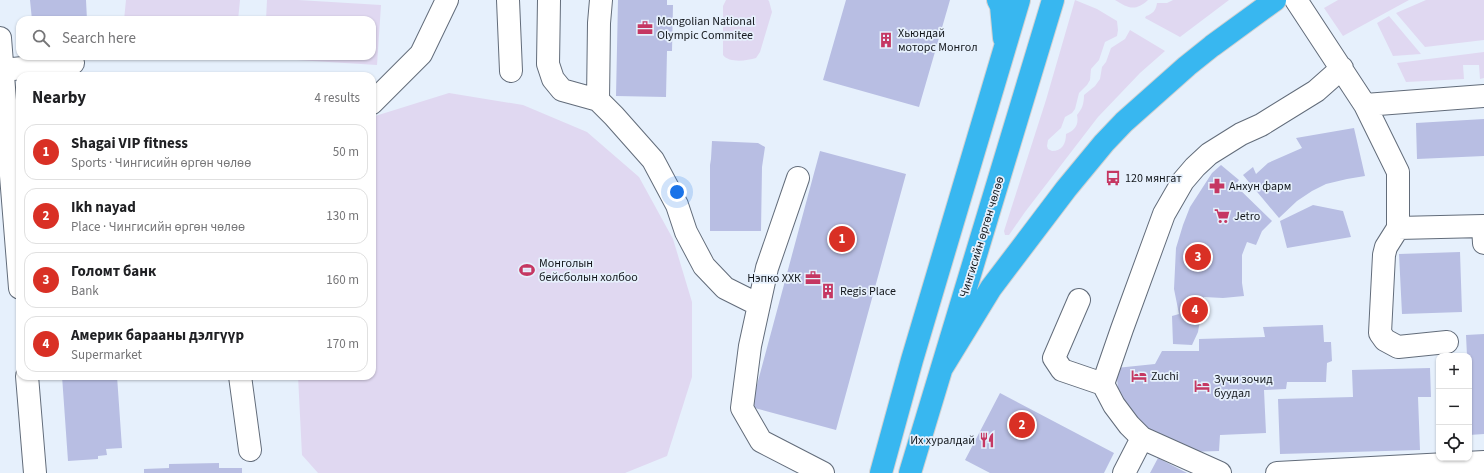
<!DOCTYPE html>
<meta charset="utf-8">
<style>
body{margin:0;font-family:"Source Sans 3",sans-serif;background:#f2f2f2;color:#202124}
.controls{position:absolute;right:12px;bottom:12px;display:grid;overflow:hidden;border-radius:8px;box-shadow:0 1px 3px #0004}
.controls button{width:36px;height:36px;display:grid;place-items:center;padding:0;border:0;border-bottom:1px solid #e0e0e0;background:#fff;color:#202124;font:20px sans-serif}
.you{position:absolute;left:677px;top:192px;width:14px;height:14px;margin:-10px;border:3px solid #fff;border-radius:50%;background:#1a73e8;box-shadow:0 0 0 6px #1a73e833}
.badge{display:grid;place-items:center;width:26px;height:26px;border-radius:50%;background:#d93025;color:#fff;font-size:13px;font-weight:700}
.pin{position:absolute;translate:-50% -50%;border:2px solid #fff;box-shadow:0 1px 4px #0006}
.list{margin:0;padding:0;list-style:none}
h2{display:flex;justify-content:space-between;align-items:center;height:52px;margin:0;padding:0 16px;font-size:17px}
h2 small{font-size:13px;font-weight:400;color:#757577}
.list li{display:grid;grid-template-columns:26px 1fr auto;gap:12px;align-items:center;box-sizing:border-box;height:56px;margin:0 8px 8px;padding:0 8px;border:1px solid #e0e0e0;border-radius:12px}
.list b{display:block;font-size:15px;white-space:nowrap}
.list p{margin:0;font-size:13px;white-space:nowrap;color:#757577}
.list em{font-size:13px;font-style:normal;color:#757577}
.icon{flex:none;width:22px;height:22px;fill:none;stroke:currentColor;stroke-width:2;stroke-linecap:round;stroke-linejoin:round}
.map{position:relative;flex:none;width:1484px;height:473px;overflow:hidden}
.search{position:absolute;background:#fff;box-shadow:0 1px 3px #0004;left:16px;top:16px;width:360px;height:44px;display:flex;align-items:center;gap:10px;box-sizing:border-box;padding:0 14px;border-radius:12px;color:#757577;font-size:15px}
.panel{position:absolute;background:#fff;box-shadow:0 1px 3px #0004;left:16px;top:72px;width:360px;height:308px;border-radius:12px}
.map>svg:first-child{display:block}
</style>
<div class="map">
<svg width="1484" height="473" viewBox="0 0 1484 473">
<rect width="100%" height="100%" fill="#e6f0fc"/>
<!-- green -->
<path fill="#e0d8f1" d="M126,0h114l-2,20h-114z
M267,0h31l83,5 -4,60 -113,-7v-2h108v-36h-106z
M726,0h42l1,1 3,11 -12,40 -4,6c-10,3 -27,5 -33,-3v-49z
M1075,0l22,9 20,12 1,9 -1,6 -12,6 -6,18 -8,9 -1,11 -3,5 -8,8 -4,16 -3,4 -7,4 -4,11 -13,12 -1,6 1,3 4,2c10,0 14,-7 14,-17 9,-4 13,-9 11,-19 5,-6 7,-11 7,-20l11,-9 5,-7 2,-12 4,-5 5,-14 14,-9 5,-9 35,21 -25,22 -42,44 -73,95 -16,23h-4l-1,-4 42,-131z
M1115,0h33c-13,12 -20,8 -33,0z
M1173,0h56l-49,37 -35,-19 1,-2c7,-2 10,-6 11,-13h10z
M1338,0h71l-66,36 -19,-28z
M1426,0h58v40l-59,7 -29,-34z
M1389,16l32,38 -28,2 -16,-33z
M1484,52v26l-4,1 -1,-14h-16l1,14 -58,3 -9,-19z
M449,93l74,12 64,27 52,45 34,62 19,63v75l-25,79 -42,17h-307l-16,-18 -4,-79h74v-259z"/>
<!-- building -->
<path fill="#b8bee3" d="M30,0h56l1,20h-55z
M618,0h49v5h6l-1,46h-5l-1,46 -50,-1z
M846,0h104l-31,107 -96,-27z
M1484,119v37l-67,3 -1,-36z
M1354,128l11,48 -18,3 -21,5 -14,7 -15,10 -18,17 -36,-43 10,-8 3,7 12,-11 34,-15 -6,-10z
M712,141l46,2 7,4 -3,20 -1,64h-51v-66l1,-6z
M820,151l86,23 -70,256 -85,-23z
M1221,165l18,15 -4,5 37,36 -10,10 -6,14 -9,-3 -5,13v28l2,13 -21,2 -19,-1 -6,35 -6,13 -19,-1 -1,-28 7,-2 -5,-25 2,-41 7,-23 7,-18 22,-34z
M1313,205l30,6 8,26 -64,11 -7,-27z
M1460,252l2,60 -60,2 -3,-60z
M1323,325l1,17h7l1,19 -5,2 -1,19h-39l-1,7 -22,1 2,43 -46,2 -1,16 -31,1 -26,-12 -28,-22 -16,-29 -2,-21 39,-4 7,-13h37v-12l66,-2 -2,-10z
M1484,334v100l-15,1v-79h-2l-1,-21z
M1430,368l1,29h-13l2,53 -140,4 -2,-55 75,-2 -1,-27z
M62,376h55l5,72 -16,1 1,6 -9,1v3l-30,2z
M1437,392h2v23h-1z
M1000,393l114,60 -10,20h-114l-25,-13z
M1158,458l29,15h-37z
M219,463v5h23v5h-98v-4l25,-1v-4z"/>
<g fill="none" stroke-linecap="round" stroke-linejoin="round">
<defs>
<path id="minor" d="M508,0l3,71
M549,0l-1,64 5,15 9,11 36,10 16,16 39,44 24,45 9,27 18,34 21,22 34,17
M1296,0l69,105 119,-9
M0,38l20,250
M3,70l70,-7
M598,100l1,-77 2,-23
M372,103l49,-49 26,-54
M1365,105l33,67v56l85,-2 1,17
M798,178l-31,90 -17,78 -8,62 19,33 62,32
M1398,228l-12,19 -2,8 -4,78 5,7 13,7 49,-5
M1079,300l-25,58 8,12 41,14
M27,376l8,97
M240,376l10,74
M1124,473l18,-35
M1220,473l-78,-35 -13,-13 -15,-20 -11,-21 19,-55 42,-115 19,-33 12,-14 14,-13 32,-20 20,-9 55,-34 26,-23
M1277,473l207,-11"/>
<path id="highway" d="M998,0l3,6 3,32
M942,368l49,-80 75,-99 38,-46 20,-21 63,-56 25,-20 63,-46
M881,473l31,-113 107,-360
M910,473l143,-473"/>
</defs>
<!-- minor casing -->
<use href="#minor" stroke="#626c7a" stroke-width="24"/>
<!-- highway casing -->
<use href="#highway" stroke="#d0d1d2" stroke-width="24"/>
<!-- minor -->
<use href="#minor" stroke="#fff" stroke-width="22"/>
<!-- highway -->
<use href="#highway" stroke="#38b7f0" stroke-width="22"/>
</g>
<!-- icons -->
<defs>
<symbol id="office-bare" viewBox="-9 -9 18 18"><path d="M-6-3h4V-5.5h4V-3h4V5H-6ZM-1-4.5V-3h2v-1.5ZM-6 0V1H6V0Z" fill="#c53762" stroke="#e6f0fc" stroke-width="2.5" paint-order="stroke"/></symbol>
<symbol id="building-bare" viewBox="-9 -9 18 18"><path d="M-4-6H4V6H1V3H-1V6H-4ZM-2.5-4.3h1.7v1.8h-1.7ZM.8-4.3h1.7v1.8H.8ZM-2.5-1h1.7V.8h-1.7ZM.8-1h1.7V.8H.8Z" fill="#c53762" stroke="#e6f0fc" stroke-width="2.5" paint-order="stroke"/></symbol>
<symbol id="bus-bare" viewBox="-9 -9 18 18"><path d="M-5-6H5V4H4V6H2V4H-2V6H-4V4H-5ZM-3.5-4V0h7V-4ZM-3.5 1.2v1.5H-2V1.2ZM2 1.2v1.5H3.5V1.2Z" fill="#c53762" stroke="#e6f0fc" stroke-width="2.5" paint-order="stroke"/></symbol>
<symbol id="pharmacy-bare" viewBox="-9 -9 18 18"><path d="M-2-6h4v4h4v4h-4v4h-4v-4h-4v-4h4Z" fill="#c53762" stroke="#e6f0fc" stroke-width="2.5" paint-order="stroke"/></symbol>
<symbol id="supermarket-bare" viewBox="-9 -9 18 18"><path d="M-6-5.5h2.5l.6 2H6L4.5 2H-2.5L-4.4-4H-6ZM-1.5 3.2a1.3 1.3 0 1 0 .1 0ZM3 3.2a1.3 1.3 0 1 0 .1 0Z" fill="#c53762" stroke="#e6f0fc" stroke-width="2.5" paint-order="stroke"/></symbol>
<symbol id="stadium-bare" viewBox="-9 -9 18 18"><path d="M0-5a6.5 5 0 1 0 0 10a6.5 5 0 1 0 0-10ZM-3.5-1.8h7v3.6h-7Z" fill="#c53762" stroke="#e6f0fc" stroke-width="2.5" paint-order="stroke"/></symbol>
<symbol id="hotel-bare" viewBox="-9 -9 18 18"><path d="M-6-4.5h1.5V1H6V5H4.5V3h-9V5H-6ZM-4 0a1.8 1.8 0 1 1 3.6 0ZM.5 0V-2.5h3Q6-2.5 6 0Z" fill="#c53762" stroke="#e6f0fc" stroke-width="2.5" paint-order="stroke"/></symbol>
<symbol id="restaurant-bare" viewBox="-9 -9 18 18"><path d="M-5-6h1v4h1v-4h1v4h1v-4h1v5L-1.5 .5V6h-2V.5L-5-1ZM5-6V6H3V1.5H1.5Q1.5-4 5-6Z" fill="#c53762" stroke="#e6f0fc" stroke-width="2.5" paint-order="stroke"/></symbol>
</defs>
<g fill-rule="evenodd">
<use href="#office-bare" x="634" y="17" width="22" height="22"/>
<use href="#building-bare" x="875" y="29" width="22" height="22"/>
<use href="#bus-bare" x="1102" y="167" width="22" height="22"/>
<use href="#pharmacy-bare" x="1206" y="175" width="22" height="22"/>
<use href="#supermarket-bare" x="1211" y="205" width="22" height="22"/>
<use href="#stadium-bare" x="516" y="259" width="22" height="22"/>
<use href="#office-bare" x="802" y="267" width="22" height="22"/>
<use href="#building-bare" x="817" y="280" width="22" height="22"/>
<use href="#hotel-bare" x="1128" y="365" width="22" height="22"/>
<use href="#hotel-bare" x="1191" y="375" width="22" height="22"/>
<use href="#restaurant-bare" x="976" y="429" width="22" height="22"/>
</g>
<g text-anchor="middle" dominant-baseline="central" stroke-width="3.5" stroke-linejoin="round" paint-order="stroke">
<!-- poi labels -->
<g font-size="12" fill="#14181d" stroke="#e6f0fc" text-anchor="start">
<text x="657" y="21">Mongolian National<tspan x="657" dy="14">Olympic Commitee</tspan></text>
<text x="898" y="33">Хьюндай<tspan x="898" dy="14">моторс Монгол</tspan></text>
<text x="1125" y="178">120 мянгат</text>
<text x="1229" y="186">Анхун фарм</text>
<text x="1234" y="216">Jetro</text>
<text x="539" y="263">Монголын<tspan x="539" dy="14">бейсболын холбоо</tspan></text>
<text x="801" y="278" text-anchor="end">Нэпко ХХК</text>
<text x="840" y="291">Regis Place</text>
<text x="1151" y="376">Zuchi</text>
<text x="1214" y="379">Зүчи зочид<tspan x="1214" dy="14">буудал</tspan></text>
<text x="975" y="440" text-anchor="end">Их хуралдай</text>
</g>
<!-- street labels -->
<g font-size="12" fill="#14181d" stroke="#e6f0fc">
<text transform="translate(982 237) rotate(-73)">Чингисийн өргөн чөлөө</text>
</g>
</g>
</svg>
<div class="controls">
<button>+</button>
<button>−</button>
<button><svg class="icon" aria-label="locate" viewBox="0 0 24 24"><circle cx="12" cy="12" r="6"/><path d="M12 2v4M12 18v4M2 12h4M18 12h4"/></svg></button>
</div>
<div class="you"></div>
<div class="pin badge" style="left:842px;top:239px">1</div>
<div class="pin badge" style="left:1022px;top:425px">2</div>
<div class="pin badge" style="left:1198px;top:257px">3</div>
<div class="pin badge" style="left:1195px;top:310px">4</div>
<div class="search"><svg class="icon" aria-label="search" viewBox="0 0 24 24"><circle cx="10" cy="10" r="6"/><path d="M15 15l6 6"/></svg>Search here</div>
<section class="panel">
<h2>Nearby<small>4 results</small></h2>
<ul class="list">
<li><span class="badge">1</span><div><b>Shagai VIP fitness</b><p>Sports · Чингисийн өргөн чөлөө</p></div><em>50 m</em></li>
<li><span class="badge">2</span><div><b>Ikh nayad</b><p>Place · Чингисийн өргөн чөлөө</p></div><em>130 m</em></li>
<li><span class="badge">3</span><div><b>Голомт банк</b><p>Bank</p></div><em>160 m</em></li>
<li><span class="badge">4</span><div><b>Америк барааны дэлгүүр</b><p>Supermarket</p></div><em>170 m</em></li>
</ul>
</section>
</div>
